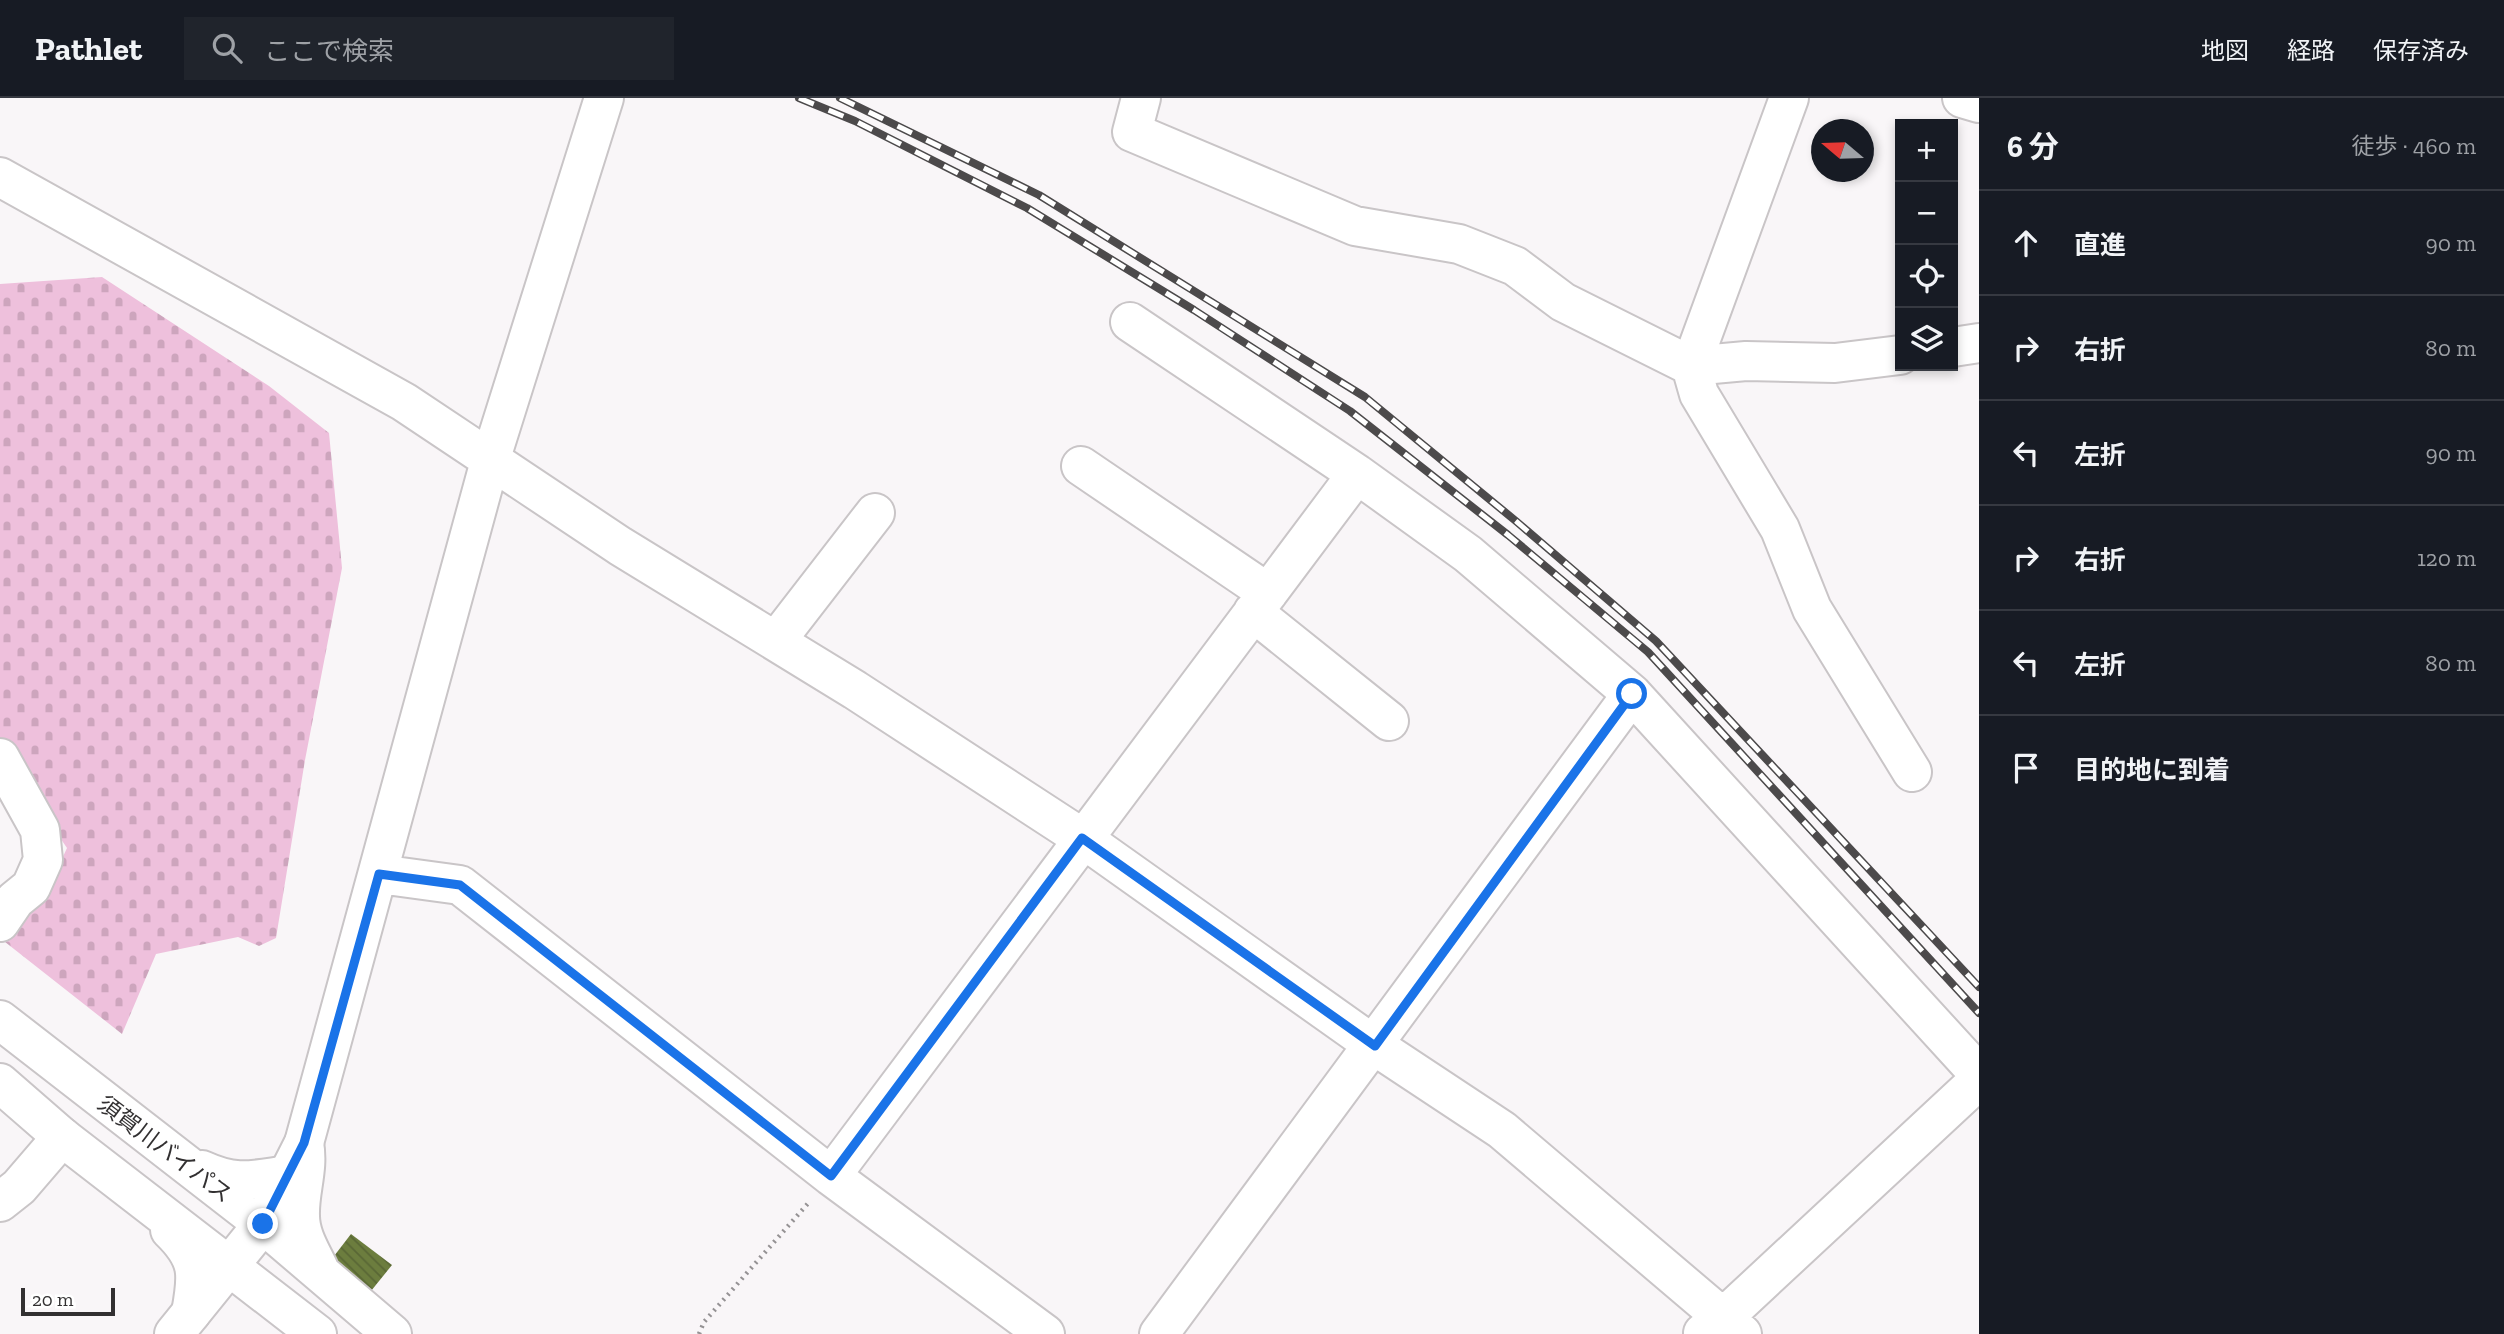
<!DOCTYPE html>
<html lang="ja">
<meta charset="utf-8">
<style>
body{margin:0;font-family:"Zilla Slab","Noto Sans JP",serif;background:#20242c;color:#f1f3f6}
.controls{position:absolute;right:21px;top:21px;display:grid;overflow:hidden;border-radius:0px;box-shadow:0 4px 10px #0003}
.controls button{width:63px;height:63px;display:grid;place-items:center;padding:0;border:0;border-bottom:2px solid #363941;background:#171b24;color:#f1f3f6;font:35px sans-serif}
.compass{position:absolute;left:1811px;top:21px;width:63px;height:63px;border-radius:50%;background:#171b24;box-shadow:0 4px 10px #0003;rotate:289deg}
.scale{position:absolute;left:21px;bottom:18px;width:94px;box-sizing:border-box;padding-left:7px;border:4px solid #323031;border-top:0;font-size:19px;line-height:24px;white-space:nowrap;color:#323031;-webkit-text-stroke:5px #fff;paint-order:stroke}
.stop{position:absolute;width:21px;height:21px;margin:-16px;border:5px solid #1a73e8;border-radius:50%;background:#fff}
.stop.end{background:#1a73e8;border-color:#fff;box-shadow:0 2px 7px #0008}
.list{margin:0;padding:0;list-style:none}
h2{display:flex;justify-content:space-between;align-items:center;height:91px;margin:0;padding:0 28px;font-size:30px}
h2 small{font-size:23px;font-weight:400;color:#9ea1a6}
.list li{display:grid;grid-template-columns:46px 1fr auto;gap:21px;align-items:center;box-sizing:border-box;height:105px;padding:0 28px;border-top:2px solid #363941}
.list b{display:block;font-size:26px;white-space:nowrap}
.list em{font-size:23px;font-style:normal;color:#9ea1a6}
.icon{flex:none;width:38px;height:38px;fill:none;stroke:currentColor;stroke-width:2;stroke-linecap:round;stroke-linejoin:round}
.map{position:relative;flex:none;width:1979px;height:1236px;overflow:hidden}
header{display:flex;align-items:center;gap:42px;box-sizing:border-box;height:98px;padding:0 35px;background:#171b24;border-bottom:2px solid #363941}
header strong{font-size:33px}
nav{display:flex;gap:38px;margin-inline-start:auto;font-size:24px}
.search{width:490px;height:63px;background:#20242c;display:flex;align-items:center;gap:18px;box-sizing:border-box;padding:0 24px;border-radius:0px;color:#9ea1a6;font-size:26px}
main{display:flex}
aside{flex:1;background:#171b24}
.map>svg:first-child{display:block}
</style>
<header>
<strong>Pathlet</strong>
<div class="search"><svg class="icon" aria-label="search" viewBox="0 0 24 24"><circle cx="10" cy="10" r="6"/><path d="M15 15l6 6"/></svg>ここで検索</div>
<nav><a>地図</a><a>経路</a><a>保存済み</a></nav>
</header>
<main>
<div class="map">
<svg width="1979" height="1236" viewBox="0 0 1979 1236">
<defs>
<pattern id="cemetery-stones" width="16" height="16" patternUnits="userSpaceOnUse" patternTransform="scale(1.75)"><rect width="16" height="16" fill="#eec0dc"/><path d="M2 7V4a2 2 0 0 1 4 0v3zM10 15v-3a2 2 0 0 1 4 0v3z" fill="#cda5bd"/></pattern>
<pattern id="building-back-hatch" width="6" height="6" patternUnits="userSpaceOnUse" patternTransform="scale(1.75)"><rect width="6" height="6" fill="#6c7d3e"/><path d="M-1 5l2 2M0 0l6 6M5-1l2 2" fill="none" stroke="#596735"/></pattern>
</defs>
<rect width="100%" height="100%" fill="#f9f6f8"/>
<!-- cemetery -->
<path fill="url(#cemetery-stones)" d="M102,179l167,109 60,47 13,135 -37,192 -29,178 -17,8 -21,-9 -82,17 -34,80 -122,-96v-8l41,-26 26,-56 -67,-99v-465z"/>
<!-- building -->
<path fill="url(#building-back-hatch)" d="M351,1136l41,31 -21,26 -40,-31z"/>
<g fill="none" stroke-linecap="round" stroke-linejoin="round">
<defs>
<path id="minor" d="M1141,0l-9,34 223,94 104,18 56,22 48,36 128,64 55,-5 89,2 65,-8
M1789,0l-98,268 8,28 81,135 32,80 100,163
M1962,0l17,5
M0,79l404,225 216,144 235,144 227,148 293,208 127,84 240,204
M1130,224l227,152 111,80 164,140 347,380
M1953,249l26,-4
M1081,368l187,127
M1253,514l136,109
M776,543l99,-128
M0,660l40,72 3,30 -12,27 -16,13 -15,22
M379,776l81,11 371,291 214,158
M831,1078l526,-702
M0,1104l19,-15 43,-50
M1703,1235l20,-15 256,-238
M174,1236l89,-110 41,-81 186,-682 114,-363
M1159,1236l473,-640"/>
<path id="highway" d="M0,922l263,204 129,110
M0,985l62,54 255,197
M304,1045c5,26 -5,48 -4,73 0,19 11,36 19,53
M202,1072c35,16 50,10 86,5
M170,1132c30,29 28,45 21,83"/>
</defs>
<!-- minor casing -->
<use href="#minor" stroke="#c9c5c7" stroke-width="42"/>
<!-- highway casing -->
<use href="#highway" stroke="#c9c5c7" stroke-width="42"/>
<!-- path -->
<path stroke="#959294" stroke-width="4.5" stroke-dasharray="2 5" stroke-linecap="butt" d="M699,1236l5,-12 106,-121"/>
<!-- minor -->
<use href="#minor" stroke="#fff" stroke-width="38"/>
<!-- highway -->
<use href="#highway" stroke="#fff" stroke-width="38"/>
<defs>
<path id="rail" d="M799,0l56,23 172,87 167,102 156,101 158,124 140,117 331,361
M840,0l199,97 326,202 152,125 139,119 323,346"/>
</defs>
<!-- rail casing -->
<use href="#rail" stroke="#4c4a4b" stroke-width="8"/>
<!-- rail -->
<use href="#rail" stroke="#fff" stroke-width="5" stroke-dasharray="16" stroke-linecap="butt"/>
</g>
<g fill="none" stroke-linecap="round" stroke-linejoin="round">
<!-- route -->
<path stroke="#1a73e8" stroke-width="9" d="M263,1126l41,-81 75,-269 81,11 371,291 251,-338 293,208 257,-352"/>
</g>
<g text-anchor="middle" dominant-baseline="central" stroke-width="7" stroke-linejoin="round" paint-order="stroke">
<!-- street labels -->
<g font-size="23" fill="#323031" stroke="#fff">
<text transform="translate(165 1051) rotate(37)">須賀川バイパス</text>
</g>
</g>
</svg>
<div class="controls">
<button>+</button>
<button>−</button>
<button><svg class="icon" aria-label="locate" viewBox="0 0 24 24"><circle cx="12" cy="12" r="6"/><path d="M12 2v4M12 18v4M2 12h4M18 12h4"/></svg></button>
<button><svg class="icon" aria-label="layers" viewBox="0 0 24 24"><path d="M12 4l9 5-9 5-9-5zM3 14l9 5 9-5"/></svg></button>
</div>
<svg class="compass" viewBox="-18 -18 36 36"><path d="M0-13l5 13h-10z" fill="#e53935"/><path d="M0 13l5-13h-10z" fill="#9ea1a6"/></svg>
<div class="scale">20 m</div>
<div class="stop" style="left:1632px;top:596px"></div>
<div class="stop end" style="left:263px;top:1126px"></div>
</div>
<aside>
<h2>6 分<small>徒歩 · 460 m</small></h2>
<ul class="list">
<li><svg class="icon" aria-label="ahead" viewBox="0 0 24 24"><path d="M12 20V5M6 11l6-6 6 6"/></svg><div><b>直進</b></div><em>90 m</em></li>
<li><svg class="icon" aria-label="right" viewBox="0 0 24 24"><path d="M7 20v-9h11M14 6l5 5-5 5"/></svg><div><b>右折</b></div><em>80 m</em></li>
<li><svg class="icon" aria-label="left" viewBox="0 0 24 24"><path d="M17 20v-9H6M10 6l-5 5 5 5"/></svg><div><b>左折</b></div><em>90 m</em></li>
<li><svg class="icon" aria-label="right" viewBox="0 0 24 24"><path d="M7 20v-9h11M14 6l5 5-5 5"/></svg><div><b>右折</b></div><em>120 m</em></li>
<li><svg class="icon" aria-label="left" viewBox="0 0 24 24"><path d="M17 20v-9H6M10 6l-5 5 5 5"/></svg><div><b>左折</b></div><em>80 m</em></li>
<li><svg class="icon" aria-label="arrive" viewBox="0 0 24 24"><path d="M6 21V4h12l-3 4 3 4H6"/></svg><div><b>目的地に到着</b></div></li>
</ul>
</aside>
</main>
